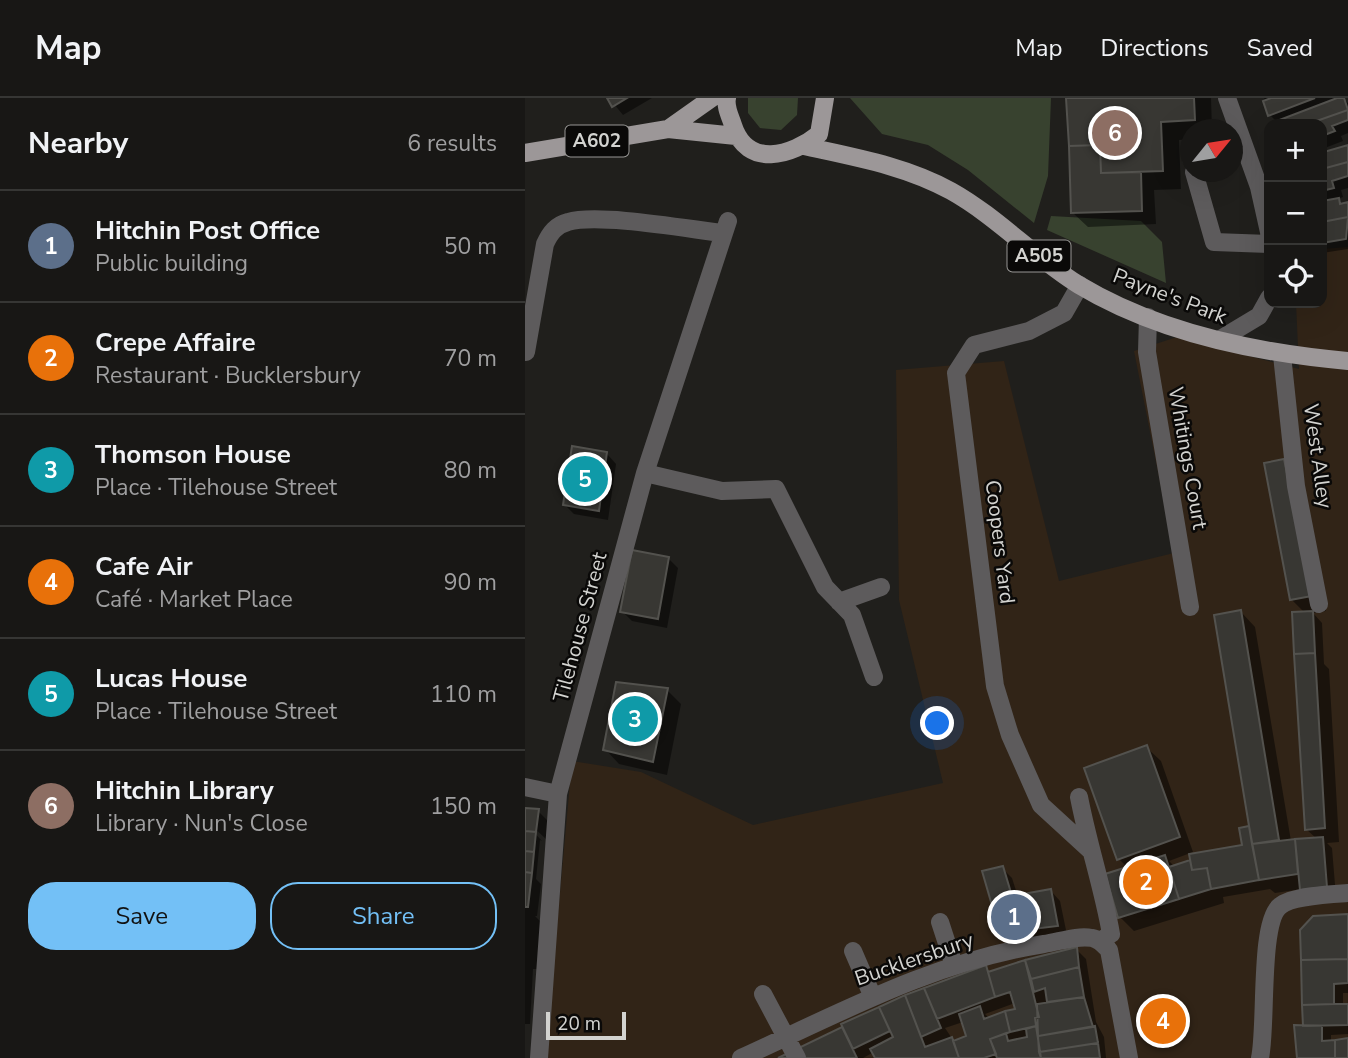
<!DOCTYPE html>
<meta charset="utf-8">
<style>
body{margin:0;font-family:"Nunito Sans",sans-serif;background:#252422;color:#f1f3f6}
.controls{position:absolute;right:21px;top:21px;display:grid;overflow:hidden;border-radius:14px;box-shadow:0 7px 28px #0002}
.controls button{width:63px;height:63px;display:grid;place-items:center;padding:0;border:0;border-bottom:2px solid #363634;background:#181715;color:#f1f3f6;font:35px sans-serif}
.compass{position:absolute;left:655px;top:21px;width:63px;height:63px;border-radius:50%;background:#181715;box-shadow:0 7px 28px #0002;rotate:60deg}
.scale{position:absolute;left:21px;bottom:18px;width:80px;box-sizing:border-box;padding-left:7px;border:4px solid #d3d3d0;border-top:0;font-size:19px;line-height:24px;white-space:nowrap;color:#d3d3d0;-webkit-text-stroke:5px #0a0908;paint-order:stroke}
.you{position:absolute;left:413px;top:626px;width:24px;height:24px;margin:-18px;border:5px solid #fff;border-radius:50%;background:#1a73e8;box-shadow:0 0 0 10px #1a73e833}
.badge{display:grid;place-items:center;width:46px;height:46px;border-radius:50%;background:#73c0f6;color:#fff;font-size:23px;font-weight:700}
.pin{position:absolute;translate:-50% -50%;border:4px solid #fff;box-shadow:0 2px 7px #0006}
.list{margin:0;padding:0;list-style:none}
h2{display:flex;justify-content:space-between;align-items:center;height:91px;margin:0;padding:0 28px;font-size:30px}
h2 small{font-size:23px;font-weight:400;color:#9f9fa0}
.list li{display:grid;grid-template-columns:46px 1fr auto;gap:21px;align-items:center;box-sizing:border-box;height:112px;padding:0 28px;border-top:2px solid #363634}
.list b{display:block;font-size:26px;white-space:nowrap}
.list p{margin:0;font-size:23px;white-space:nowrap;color:#9f9fa0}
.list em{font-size:23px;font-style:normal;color:#9f9fa0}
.actions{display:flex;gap:14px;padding:21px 28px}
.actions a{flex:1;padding:16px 0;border:2px solid #73c0f6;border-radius:28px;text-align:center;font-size:24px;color:#73c0f6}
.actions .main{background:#73c0f6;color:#111}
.icon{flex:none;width:38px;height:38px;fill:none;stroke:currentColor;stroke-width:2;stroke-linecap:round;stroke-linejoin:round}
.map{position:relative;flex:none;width:823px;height:960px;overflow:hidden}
header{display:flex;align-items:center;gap:42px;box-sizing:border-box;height:98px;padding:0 35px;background:#181715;border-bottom:2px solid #363634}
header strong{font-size:33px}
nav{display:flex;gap:38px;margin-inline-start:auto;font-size:24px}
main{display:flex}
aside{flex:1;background:#181715}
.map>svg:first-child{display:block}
</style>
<header>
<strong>Map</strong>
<nav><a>Map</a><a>Directions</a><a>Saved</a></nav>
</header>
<main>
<aside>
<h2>Nearby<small>6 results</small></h2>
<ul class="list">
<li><span class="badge" style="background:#5c6f8a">1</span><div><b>Hitchin Post Office</b><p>Public building</p></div><em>50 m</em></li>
<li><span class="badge" style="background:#e8710a">2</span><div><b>Crepe Affaire</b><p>Restaurant · Bucklersbury</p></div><em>70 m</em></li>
<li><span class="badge" style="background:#0f9aa8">3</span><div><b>Thomson House</b><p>Place · Tilehouse Street</p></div><em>80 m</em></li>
<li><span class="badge" style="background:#e8710a">4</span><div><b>Cafe Air</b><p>Café · Market Place</p></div><em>90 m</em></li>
<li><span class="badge" style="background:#0f9aa8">5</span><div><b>Lucas House</b><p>Place · Tilehouse Street</p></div><em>110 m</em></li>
<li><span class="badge" style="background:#8d6e63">6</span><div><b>Hitchin Library</b><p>Library · Nun's Close</p></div><em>150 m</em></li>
</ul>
<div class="actions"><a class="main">Save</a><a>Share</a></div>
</aside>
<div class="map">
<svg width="823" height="960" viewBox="0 0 823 960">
<rect width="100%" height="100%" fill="#201f1c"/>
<!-- commercial -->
<path fill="#312417" d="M823,149v811h-803l27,-297 69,11 112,53 190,-42 -44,-183 -3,-230 108,-9 55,220 115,-28 -40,-202 43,-14 122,32 -3,-66h26v-54z"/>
<!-- green -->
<path fill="#38422f" d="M223,0h50l-1,17 -16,15 -21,-2 -12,-15z
M325,0h201l-3,78 -14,47 -66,-53 -40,-25 -46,-11z
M526,118l90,5 21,21 4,41 -119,-53z"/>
<!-- shadow -->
<path fill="#0007" fill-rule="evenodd" d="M84,0h43l-29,17z
M543,0h143l1,32h-21v9l-12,1 2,49 -27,1 2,34 -68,3 -15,-14z
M739,0h79l5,5v30l-7,3 2,5 -21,8 4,4 22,-6v41l-7,2 2,7 -6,2 6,6 5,-1v45l-26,4v-129h-51l6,-2 -7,-7z
M82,356l9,10 -8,56 -34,-6 -9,-9z
M773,377l28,136 -13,2 9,10 2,41 5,5 10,173 -12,1 5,5 4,49 -34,-8 -27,4 -5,-4 -47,8 1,6 -90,28 -14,-14 8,-49 -9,-9 27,-112 15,14 32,91 -24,9 6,6 69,-21 9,-13 -12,-221 14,15 36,214 26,-2 -11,-10 -1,-216 -13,-13z
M143,460l10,10 -11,60 -35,-7 -10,-10z
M142,592l14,14 -14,71 -48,-11 -14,-15z
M0,711l13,2 10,10 -2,18 -15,-14 -2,2 13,14 -2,-1 -4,39 5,5 -4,32h-2l7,7 -4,46h-5l-3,55h-5z
M477,770l10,10 6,19 33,-6 9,10 7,34 -56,6 -9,-9z
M823,816v79h-5v12h5v29l-17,1v7l17,-2v18h-50l7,-30 9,-110z
M551,851l10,10 10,63 8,15 2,21h-229l-3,-6 -11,6h-81l60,-29 6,5 -4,-9 62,-28 79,-30 6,6zM490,905l2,7 -27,9 -5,-5zM438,924l5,15 -13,6 -10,-15z"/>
<!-- building -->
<path fill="#383733" stroke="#53524e" stroke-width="2" d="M82,0h20l-15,9z
M541,0h128l1,22 -34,2 2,49 -62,2 -1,-28 -31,1z
M746,0h44l-47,18 -5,-15z
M812,0h7l4,12 -40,14h-39z
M823,12v10l-16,6 3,5 -13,5v-12h-14z
M575,47l1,28 40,-1 1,39 -71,2 -2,-67z
M823,47v17l-26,7v-22l2,5z
M823,64v14l-16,5 2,7 -12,3v-22z
M814,100l1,6 8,-2v15l-26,5v-21z
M823,119l-2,22 -24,4v-21z
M47,348l35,6 -8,59 -36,-6z
M759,361l28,137 -22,4 -26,-137z
M107,452l37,7 -11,62 -38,-7z
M716,512l38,230 -27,4 -38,-229z
M788,513l2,42 -21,1 -2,-42z
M790,555l10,175 -20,2 -11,-176z
M91,584l52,6 -15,74 -50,-12z
M622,647l33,92 -63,23 -33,-92z
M0,710l14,1 -3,23 -11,-1z
M724,728l10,54 -48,9 -4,-21 -15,2 -3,-16 53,-9 -3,-17z
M0,733l11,1 -2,20 -9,-1z
M798,739l4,50 -27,3 -5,-51z
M770,741l3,35 -39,6 -7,-36z
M0,753l9,1 -2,21 -7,-1z
M640,757l14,44 -61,19 -13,-44z
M665,762l2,10 15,-2 4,21 -32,10 -10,-32z
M478,768l9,30 39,-7 7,37 -58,7 -18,-62z
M0,774l7,1 -4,34h-3z
M823,816v45l-47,1 -1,-30 13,-14z
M552,849l2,20 -48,12 -6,-19z
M823,861v24l-14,1v20l-32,1 -1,-45z
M500,862l14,57 -4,1 1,8 -26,6 -5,-21 10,-2 -5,-17 -15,5 -7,-25z
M461,867l9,32 -58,22 -13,-31z
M554,869l5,30 -37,5 -2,-14 -11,4 -3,-13z
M399,890l17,40 -20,9 -16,-42z
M380,897l20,52 27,-10 7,21h-84l-5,-9 23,-12 -14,-30z
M559,899l9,30 -55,9 -1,-32z
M809,906h14v21l-45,1 -1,-21z
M455,908l4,13 21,-8 5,21 -20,7 6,15 -12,4h-25l-6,-17 13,-5 -7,-22z
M354,909l11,24 -37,18 -12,-25z
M769,927l28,1v15l13,-1v18h-38z
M511,928l5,32h-44l-7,-19 16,-6 2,8 19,-4 -1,-8z
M570,928l3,17 -59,9 -1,-16z
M317,929l15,31h-79z
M823,940v20h-13v-18z
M573,945l2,15h-59l-2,-6z"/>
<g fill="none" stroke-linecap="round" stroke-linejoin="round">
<!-- minor -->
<path stroke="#5d5b5c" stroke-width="18" d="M702,0l32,89 10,45
M666,58v3
M669,74l20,70 55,2
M555,187l-16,28 -35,18 -55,14 -18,28 39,313 15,49 31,70 48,44
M623,219l-1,35 43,255
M694,242l40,-24 10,-18
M1,254l19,-108c5,-11 11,-19 23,-22 30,-9 120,7 154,11
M757,257l14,131 23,118
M120,375l77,18 54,-2 49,98 27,28 22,62
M314,504l42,-15
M0,689l33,7
M554,699c9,47 24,91 32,137l-11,7
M415,824l14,43
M328,853l19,44
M238,896l34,64
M14,960l19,-264 87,-321 83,-252
M216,960c101,-46 192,-96 303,-114 15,-2 33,-9 48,-6 7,1 12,7 17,12l20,108
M735,960c7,-32 -1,-136 20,-152 11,-10 52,-12 68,-13"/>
<!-- major -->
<path stroke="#9c9798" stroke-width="18" d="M202,0c-2,9 3,18 6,27 14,44 59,31 86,9l6,-36
M143,31l44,-31
M279,48c50,11 102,20 147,45 45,25 84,67 128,94 80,48 178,68 269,76
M0,55l143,-24 68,7"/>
</g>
<g text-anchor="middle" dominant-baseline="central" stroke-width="5" stroke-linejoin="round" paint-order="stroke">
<!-- shield labels -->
<g fill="#0a0908" stroke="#979694" stroke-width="2">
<rect x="40.5" y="27.5" width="63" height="31" rx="5"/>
<rect x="482.5" y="142.5" width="63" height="31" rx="5"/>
</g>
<g font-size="19" font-weight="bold" fill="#d3d3d0">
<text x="72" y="43">A602</text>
<text x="514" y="158">A505</text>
</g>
<!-- street labels -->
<g font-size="21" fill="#d3d3d0" stroke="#0a0908">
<text transform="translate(645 198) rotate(21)">Payne's Park</text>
<text transform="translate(793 358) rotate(82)">West Alley</text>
<text transform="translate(663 360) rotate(80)">Whitings Court</text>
<text transform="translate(475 444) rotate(83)">Coopers Yard</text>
<text transform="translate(55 529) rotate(-75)">Tilehouse Street</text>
<text transform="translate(389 861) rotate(-19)">Bucklersbury</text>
</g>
</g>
</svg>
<div class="controls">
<button>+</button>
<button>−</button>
<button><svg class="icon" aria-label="locate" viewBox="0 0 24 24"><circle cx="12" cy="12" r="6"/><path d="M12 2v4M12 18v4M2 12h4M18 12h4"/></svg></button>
</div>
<svg class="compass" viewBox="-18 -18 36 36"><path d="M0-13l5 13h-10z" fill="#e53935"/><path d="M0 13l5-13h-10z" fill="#9f9fa0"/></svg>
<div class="scale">20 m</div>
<div class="you"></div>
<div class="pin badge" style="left:489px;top:819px;background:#5c6f8a">1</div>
<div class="pin badge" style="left:621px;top:784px;background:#e8710a">2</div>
<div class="pin badge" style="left:110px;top:621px;background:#0f9aa8">3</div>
<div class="pin badge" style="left:638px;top:923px;background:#e8710a">4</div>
<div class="pin badge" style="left:60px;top:381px;background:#0f9aa8">5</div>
<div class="pin badge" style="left:590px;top:35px;background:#8d6e63">6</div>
</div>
</main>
